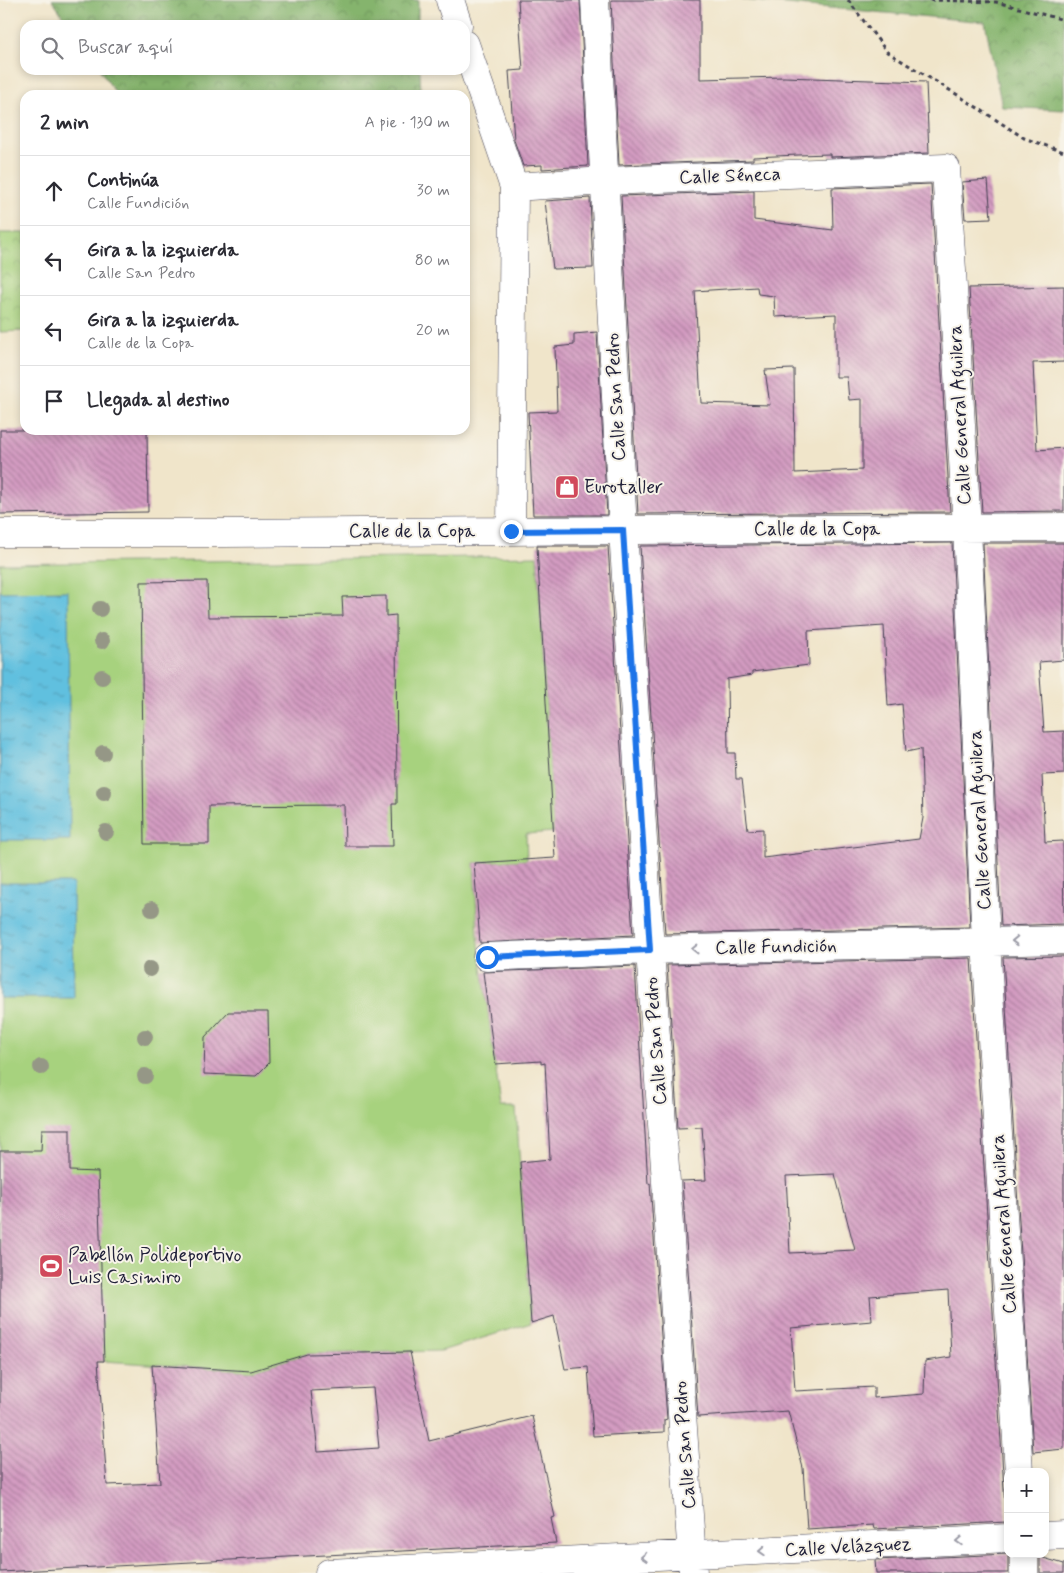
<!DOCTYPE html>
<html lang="es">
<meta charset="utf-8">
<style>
body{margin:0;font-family:Mynerve,sans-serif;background:#f2f2f3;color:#2b2b33}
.controls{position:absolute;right:15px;bottom:15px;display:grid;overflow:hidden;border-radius:10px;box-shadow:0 2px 8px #0003}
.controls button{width:45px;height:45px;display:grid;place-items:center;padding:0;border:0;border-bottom:1px solid #e1e1e2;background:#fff;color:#2b2b33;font:25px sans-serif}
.stop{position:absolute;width:15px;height:15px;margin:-11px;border:4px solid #1a73e8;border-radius:50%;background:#fff}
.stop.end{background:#1a73e8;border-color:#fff;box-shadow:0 1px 5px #0008}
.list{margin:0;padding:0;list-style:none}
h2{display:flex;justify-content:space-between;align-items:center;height:65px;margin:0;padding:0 20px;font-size:21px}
h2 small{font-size:16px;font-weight:400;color:#7c7c81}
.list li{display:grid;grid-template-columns:32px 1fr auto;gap:15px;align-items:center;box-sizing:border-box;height:70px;padding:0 20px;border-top:1px solid #e1e1e2}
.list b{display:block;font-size:19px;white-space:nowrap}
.list p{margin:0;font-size:16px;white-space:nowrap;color:#7c7c81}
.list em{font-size:16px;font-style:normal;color:#7c7c81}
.icon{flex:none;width:28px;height:28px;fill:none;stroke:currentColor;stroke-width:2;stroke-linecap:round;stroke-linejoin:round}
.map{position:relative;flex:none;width:1064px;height:1573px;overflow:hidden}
.search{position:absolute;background:#fff;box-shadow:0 2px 8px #0003;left:20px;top:20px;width:450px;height:55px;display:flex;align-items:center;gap:12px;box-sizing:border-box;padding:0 18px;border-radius:15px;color:#7c7c81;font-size:19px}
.panel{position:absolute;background:#fff;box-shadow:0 2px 8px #0003;left:20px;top:90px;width:450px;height:345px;border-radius:15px}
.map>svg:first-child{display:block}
</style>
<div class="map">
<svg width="1064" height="1573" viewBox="0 0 1064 1573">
<defs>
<pattern id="forest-crowns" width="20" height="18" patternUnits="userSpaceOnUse" patternTransform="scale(1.25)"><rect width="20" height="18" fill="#85b46d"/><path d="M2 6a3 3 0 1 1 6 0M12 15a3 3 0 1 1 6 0" fill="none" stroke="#6c925b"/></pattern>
<pattern id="park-crowns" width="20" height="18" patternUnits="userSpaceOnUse" patternTransform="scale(1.25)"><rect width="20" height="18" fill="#a7d27e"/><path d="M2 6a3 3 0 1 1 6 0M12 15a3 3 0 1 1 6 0" fill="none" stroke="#8fb46e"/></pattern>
<pattern id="water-ripples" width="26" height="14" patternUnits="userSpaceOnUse" patternTransform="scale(1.25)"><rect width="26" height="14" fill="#61c0df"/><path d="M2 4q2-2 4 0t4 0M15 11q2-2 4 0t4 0" fill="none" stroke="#509cb6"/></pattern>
<pattern id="building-back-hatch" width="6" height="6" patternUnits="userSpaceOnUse" patternTransform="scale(1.25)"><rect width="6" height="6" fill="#d39bc1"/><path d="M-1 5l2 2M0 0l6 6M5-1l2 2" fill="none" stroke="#ab7e9e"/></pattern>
</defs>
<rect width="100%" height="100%" fill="#f7f3e8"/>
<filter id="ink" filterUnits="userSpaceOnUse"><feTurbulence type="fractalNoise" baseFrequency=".02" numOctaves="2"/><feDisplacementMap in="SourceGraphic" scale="10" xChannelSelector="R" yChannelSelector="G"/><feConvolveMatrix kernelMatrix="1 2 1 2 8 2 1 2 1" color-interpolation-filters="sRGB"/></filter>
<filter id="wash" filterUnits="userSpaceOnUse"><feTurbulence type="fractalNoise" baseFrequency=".0096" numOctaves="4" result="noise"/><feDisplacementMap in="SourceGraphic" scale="20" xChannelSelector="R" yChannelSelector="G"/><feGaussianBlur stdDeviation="1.12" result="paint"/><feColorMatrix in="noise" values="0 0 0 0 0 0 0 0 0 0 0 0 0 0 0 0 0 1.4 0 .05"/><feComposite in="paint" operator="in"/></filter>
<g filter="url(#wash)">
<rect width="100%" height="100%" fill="#f0e5ca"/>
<!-- forest -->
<path fill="url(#forest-crowns)" stroke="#546b54" d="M52,0h366v25h-349z
M742,0h322v110l-62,-3 -17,-85z
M100,70h320l1,25h-304z"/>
<!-- park -->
<path fill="url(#park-crowns)" stroke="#647a5c" d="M0,233h25v98l-25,1z"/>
<!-- garden -->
<path fill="#a7d27e" stroke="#647a5c" d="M537,556l17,276 -28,2 1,26 -53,3 4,73 23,172h15l15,215 -90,28 -134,3 -56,17 -147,-10h-104v-797z"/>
<!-- water -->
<path fill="url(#water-ripples)" stroke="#42718d" d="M68,591l2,249h-70v-248z
M0,883h73l1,115h-74z"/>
<g id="blocks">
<!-- building -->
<path fill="url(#building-back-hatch)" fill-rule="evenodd" d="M518,0h62l8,166 -46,3v-4l-19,1 -9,-26 -5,-69 14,-1z
M611,0h89v79l84,-2 142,5 3,71 -99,4v-3l-32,1 -45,2v3l-134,5z
M988,180l3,38 -26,1 -3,-37z
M931,184l19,328 -312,2 -17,-318 133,-5v29l79,10 -1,-42zM757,287l1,7 16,2 1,21 61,-3v63h11l2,23 13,-1v71l-67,3 -1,-104 -29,1 5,35 -69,-2 -6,-112z
M590,198l3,70 -40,1 -8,-68z
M1064,286v76l-31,1 4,87 27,-2v63l-82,1 -13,-224z
M597,332l10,183h-74l-5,-103 29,-1 -2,-64 19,-2v-11z
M0,430h147l1,82 -148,2z
M952,543l18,384 -305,7 -25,-388zM884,626l4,80 14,-2 4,48 15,-3 2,69 -4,21 -156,19v-29l-15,1 -6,-51h-6l-1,-26h-7l-1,-74 25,-4v-3l57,-7 -1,-34z
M983,543h81v117l-25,2 5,70 20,-1v43l-22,1 3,67 18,-1 1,83 -63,2z
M537,546h71l25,389 -153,8 -6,-80 81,-5z
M207,581l1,36 135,-1 -1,-19 44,-1v20l10,-1 1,189h-5l1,42h-48l-1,-41 -135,1v38h-65l-3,-262z
M1064,956v493l-31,3 -30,-495z
M971,958l35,564 -132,7 -1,-4 -66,4 -4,-61 -15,-57 -90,6 -16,-236 24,-1 -4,-53 -24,1 -11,-163zM835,1174l20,76 -65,3 -4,-77zM948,1290l3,67 -26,4 -1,33 -50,4v-11l-79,4 -4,-63 81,-7 -2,-25z
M635,966l13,218 2,-1 17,236 -3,1v12l-71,4 -5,-69 -23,2 -11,-53 -23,7 -11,-161 30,-3 -5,-96 -4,1v-3l-46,3 -12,-92z
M228,1012h40l1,51 -13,13 -52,-2 1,-37z
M42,1129h28v42l28,1 6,189h-6l9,124 53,-2 -8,-118 99,6 56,-17 103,-2 19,89 103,-25 23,101 -4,1 5,25 -556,29v-421h41zM373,1388l6,60 -61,4 -7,-61z
M1008,1554v19h-132l-1,-13z
M1040,1557l24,7v9h-24z"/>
</g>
</g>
<g filter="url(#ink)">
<use href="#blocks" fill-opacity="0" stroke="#413f50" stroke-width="1"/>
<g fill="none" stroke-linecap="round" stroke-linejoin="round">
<defs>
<path id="minor" d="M450,0l8,25
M595,0l28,530 27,420 43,623
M465,44l49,143 -3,344
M514,187l91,-6 341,-13 21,360 19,414 33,530
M0,533h223l841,-6
M487,957l163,-7 414,-10
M1045,1536l19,-1
M1024,1554v19
M329,1573l679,-35"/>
</defs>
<!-- minor casing -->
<use href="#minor" stroke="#413f50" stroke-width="29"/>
<!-- path -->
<path stroke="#413f50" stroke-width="3" stroke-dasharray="4 4" stroke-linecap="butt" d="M848,0l39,52 74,45 63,41 40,14
M930,0l66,2 68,18"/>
<!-- minor -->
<use href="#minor" stroke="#fff" stroke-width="28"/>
</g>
<!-- trees -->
<g fill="#959786">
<circle cx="100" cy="609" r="8"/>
<circle cx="102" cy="641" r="8"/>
<circle cx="102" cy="677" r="8"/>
<circle cx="103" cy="753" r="8"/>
<circle cx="104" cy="793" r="8"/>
<circle cx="106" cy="832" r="8"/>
<circle cx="152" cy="909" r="8"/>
<circle cx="150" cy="969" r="8"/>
<circle cx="145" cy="1037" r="8"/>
<circle cx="41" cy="1067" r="8"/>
<circle cx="145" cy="1076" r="8"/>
</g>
<!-- one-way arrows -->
<defs><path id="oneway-chevron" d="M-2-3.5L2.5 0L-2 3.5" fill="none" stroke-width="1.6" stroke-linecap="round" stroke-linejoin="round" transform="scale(1.25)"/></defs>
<g stroke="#9c9ca7">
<use href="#oneway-chevron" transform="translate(1015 941) rotate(178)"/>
<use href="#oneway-chevron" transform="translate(695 949) rotate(179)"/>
<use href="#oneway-chevron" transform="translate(959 1541) rotate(177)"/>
<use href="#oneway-chevron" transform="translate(762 1551) rotate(177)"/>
<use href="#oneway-chevron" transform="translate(644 1557) rotate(177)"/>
</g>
</g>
<g fill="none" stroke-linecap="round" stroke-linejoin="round" filter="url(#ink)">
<!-- route -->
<path stroke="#1a73e8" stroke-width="6" d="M487,957l163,-7 -27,-420 -112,1"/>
</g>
<!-- icons -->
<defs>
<symbol id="shop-square" viewBox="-11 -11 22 22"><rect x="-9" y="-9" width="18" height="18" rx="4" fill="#d1495b" stroke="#f7f3e8"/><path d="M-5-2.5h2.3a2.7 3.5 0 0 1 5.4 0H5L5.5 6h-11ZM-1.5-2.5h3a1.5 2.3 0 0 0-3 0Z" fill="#fff"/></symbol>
<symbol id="stadium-square" viewBox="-11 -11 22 22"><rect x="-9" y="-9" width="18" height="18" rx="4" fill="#d1495b" stroke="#f7f3e8"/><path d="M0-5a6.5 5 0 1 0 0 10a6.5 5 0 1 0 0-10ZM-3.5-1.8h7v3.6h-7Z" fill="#fff"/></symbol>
</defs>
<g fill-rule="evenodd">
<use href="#shop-square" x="553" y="473" width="28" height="28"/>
<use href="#stadium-square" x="37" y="1252" width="28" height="28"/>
</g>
<g text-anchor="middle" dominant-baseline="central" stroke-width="4" stroke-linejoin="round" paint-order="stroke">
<!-- street labels -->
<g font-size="19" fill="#22223b" stroke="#f7f3e8">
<text transform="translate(730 176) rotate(-2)">Calle Séneca</text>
<text transform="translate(616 397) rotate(-93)">Calle San Pedro</text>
<text transform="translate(960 415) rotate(-93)">Calle General Aguilera</text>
<text x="817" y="529">Calle de la Copa</text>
<text x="412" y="531">Calle de la Copa</text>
<text transform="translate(980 820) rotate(-93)">Calle General Aguilera</text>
<text transform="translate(776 947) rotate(-1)">Calle Fundición</text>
<text transform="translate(656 1041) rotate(-94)">Calle San Pedro</text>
<text transform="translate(1004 1224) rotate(-94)">Calle General Aguilera</text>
<text transform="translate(685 1445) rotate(-94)">Calle San Pedro</text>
<text transform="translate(848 1547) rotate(-3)">Calle Velázquez</text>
</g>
<!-- poi labels -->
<g font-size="19" fill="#22223b" stroke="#f7f3e8" text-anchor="start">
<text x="584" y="487">Eurotaller</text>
<text x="68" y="1255">Pabellón Polideportivo<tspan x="68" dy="22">Luis Casimiro</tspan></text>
</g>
</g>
</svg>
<div class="controls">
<button>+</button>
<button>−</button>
</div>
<div class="stop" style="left:487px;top:957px"></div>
<div class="stop end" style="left:511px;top:531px"></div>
<div class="search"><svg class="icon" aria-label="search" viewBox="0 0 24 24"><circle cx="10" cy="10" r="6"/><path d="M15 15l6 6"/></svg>Buscar aquí</div>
<section class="panel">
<h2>2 min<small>A pie · 130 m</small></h2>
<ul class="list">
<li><svg class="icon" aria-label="ahead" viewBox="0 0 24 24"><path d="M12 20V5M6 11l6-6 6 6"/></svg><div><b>Continúa</b><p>Calle Fundición</p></div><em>30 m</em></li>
<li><svg class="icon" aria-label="left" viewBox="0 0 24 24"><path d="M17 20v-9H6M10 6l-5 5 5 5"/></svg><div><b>Gira a la izquierda</b><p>Calle San Pedro</p></div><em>80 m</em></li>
<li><svg class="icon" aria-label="left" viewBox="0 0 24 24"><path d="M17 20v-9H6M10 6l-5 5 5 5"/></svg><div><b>Gira a la izquierda</b><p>Calle de la Copa</p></div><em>20 m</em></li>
<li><svg class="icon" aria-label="arrive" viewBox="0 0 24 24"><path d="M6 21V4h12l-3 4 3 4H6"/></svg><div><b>Llegada al destino</b></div></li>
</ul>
</section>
</div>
